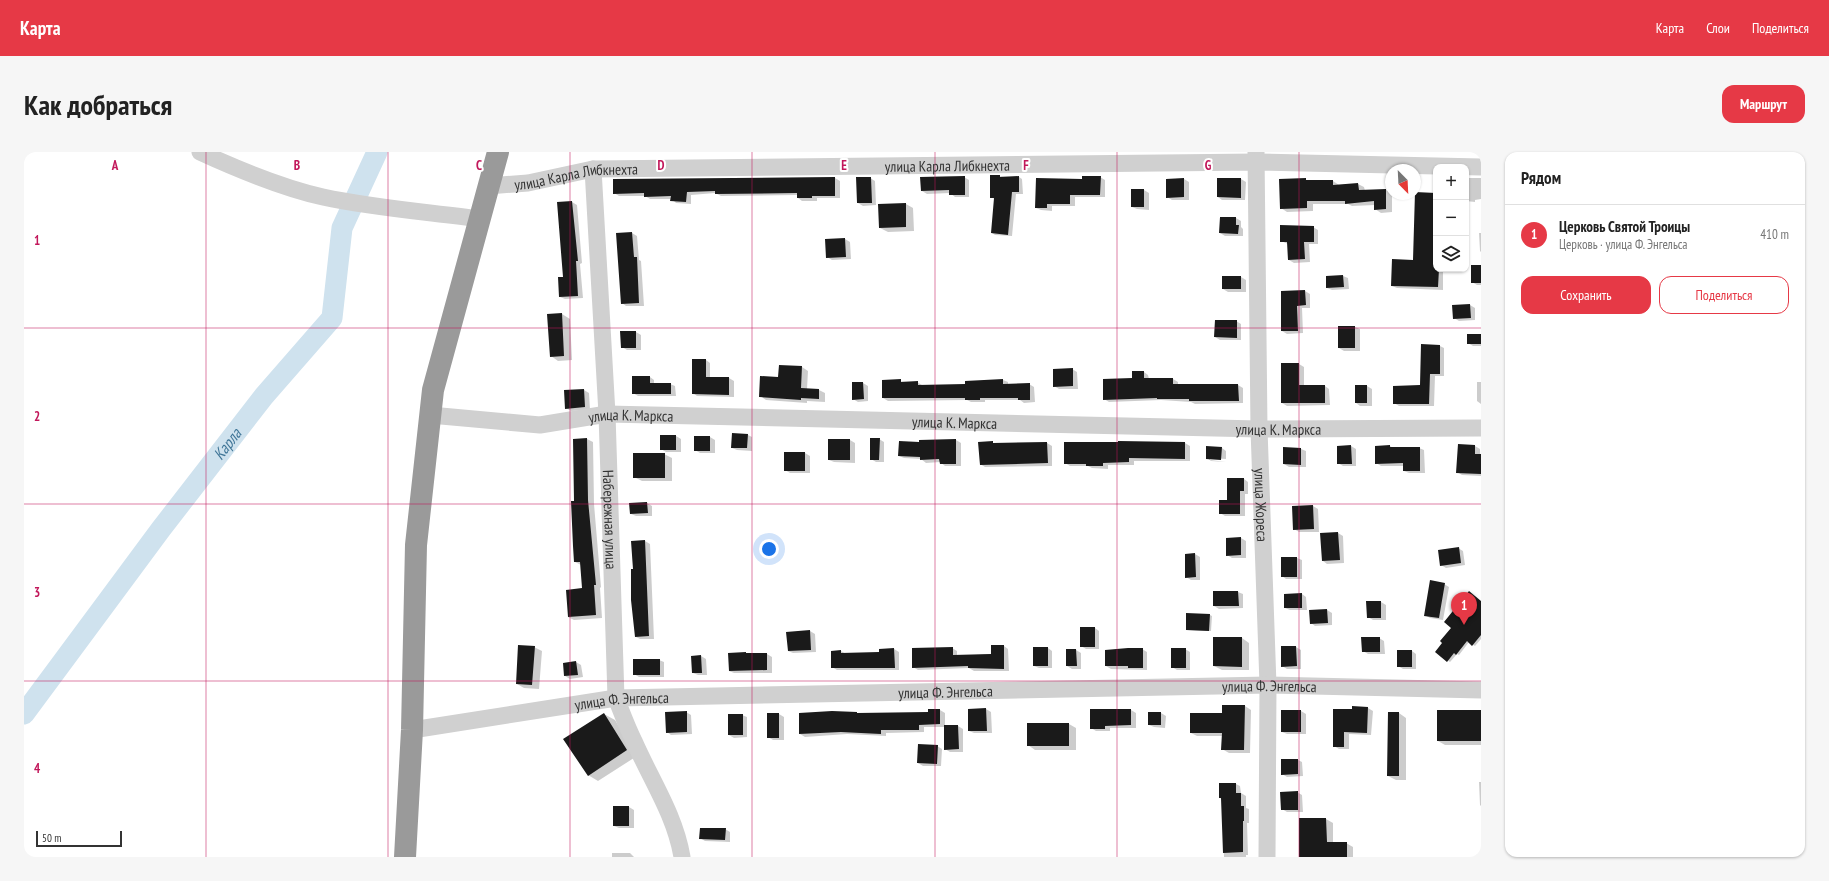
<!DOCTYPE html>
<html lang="ru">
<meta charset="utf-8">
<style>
body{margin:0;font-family:"PT Sans Narrow",sans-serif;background:#f6f6f6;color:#222}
.controls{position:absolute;right:12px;top:12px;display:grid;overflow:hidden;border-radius:8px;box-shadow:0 1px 3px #0004}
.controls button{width:36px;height:36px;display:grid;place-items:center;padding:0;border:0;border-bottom:1px solid #e0e0e0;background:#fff;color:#222;font:20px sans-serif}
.compass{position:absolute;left:1361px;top:12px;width:36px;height:36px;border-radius:50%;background:#fff;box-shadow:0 1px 3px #0004;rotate:156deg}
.scale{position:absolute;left:12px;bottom:10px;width:86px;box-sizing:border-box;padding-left:4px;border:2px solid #333;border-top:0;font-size:11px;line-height:14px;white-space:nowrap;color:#333;-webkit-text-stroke:3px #fff;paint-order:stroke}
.you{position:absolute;left:745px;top:397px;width:14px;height:14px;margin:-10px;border:3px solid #fff;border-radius:50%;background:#1a73e8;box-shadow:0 0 0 6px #1a73e833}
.badge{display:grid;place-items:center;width:26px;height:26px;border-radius:50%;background:#e63946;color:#fff;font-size:13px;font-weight:700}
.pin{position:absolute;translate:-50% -33px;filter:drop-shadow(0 1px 2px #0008)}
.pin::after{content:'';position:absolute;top:21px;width:14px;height:12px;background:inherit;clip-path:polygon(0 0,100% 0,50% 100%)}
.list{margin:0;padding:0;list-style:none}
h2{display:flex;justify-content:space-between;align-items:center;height:52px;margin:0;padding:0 16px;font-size:17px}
h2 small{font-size:13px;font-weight:400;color:#767676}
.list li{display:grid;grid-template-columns:26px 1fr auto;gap:12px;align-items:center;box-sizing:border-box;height:60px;padding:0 16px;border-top:1px solid #e0e0e0}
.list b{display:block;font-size:15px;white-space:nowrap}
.list p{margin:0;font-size:13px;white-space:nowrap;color:#767676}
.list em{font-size:13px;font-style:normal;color:#767676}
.actions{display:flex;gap:8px;padding:12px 16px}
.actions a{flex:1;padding:9px 0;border:1px solid #e63946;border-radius:12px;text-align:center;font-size:14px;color:#e63946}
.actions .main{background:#e63946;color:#fff}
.icon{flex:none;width:22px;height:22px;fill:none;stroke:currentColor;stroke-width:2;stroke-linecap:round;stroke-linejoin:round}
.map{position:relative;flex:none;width:1457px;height:705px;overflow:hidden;border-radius:12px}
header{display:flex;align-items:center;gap:24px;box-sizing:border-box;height:56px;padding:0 20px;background:#e63946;color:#fff}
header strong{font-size:19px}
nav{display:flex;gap:22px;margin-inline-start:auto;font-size:14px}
.intro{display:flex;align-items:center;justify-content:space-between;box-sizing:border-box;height:96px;padding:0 24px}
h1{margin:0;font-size:28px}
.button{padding:10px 18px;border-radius:12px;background:#e63946;color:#fff;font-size:14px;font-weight:700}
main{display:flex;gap:24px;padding:0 24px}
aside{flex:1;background:#fff;border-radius:12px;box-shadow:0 1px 3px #0004}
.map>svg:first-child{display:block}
</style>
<header>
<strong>Карта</strong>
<nav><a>Карта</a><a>Слои</a><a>Поделиться</a></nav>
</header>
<div class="intro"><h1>Как добраться</h1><a class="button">Маршрут</a></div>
<main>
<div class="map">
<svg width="1457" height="705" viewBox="0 0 1457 705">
<rect width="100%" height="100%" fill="#fff"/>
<!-- shadow -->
<path fill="#0003" d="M967,24l28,1 3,2 1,15h-7l-4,42 -17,-1 -3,-2 3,-34 -4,-2z
M940,25l5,3v17h-14l-5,-4 -23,1 -5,-3z
M1076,25l5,3v17h-30v9h-23v5l-11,-1 -5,-2z
M811,26l5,3v17h-23v3h-15l-4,-3v-3l-77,1 -6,-3 -24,2v9l-15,-1 -4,-4h-22l-5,-3h-26l-5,-3v-13z
M846,26l5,3 1,24 -13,1 -5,-3z
M1442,26h15v21l-6,1v2l-9,-1z
M1160,27l5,3v18h-17l-5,-3z
M1194,27h23l5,3 -1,18h-23l-4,-3z
M1309,29l6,4 19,-1 6,3 1,4 21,-1 6,4v18l-11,1 -6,-4v-4l-23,1 -4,-2h-35v7l-26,1 -6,-4z
M1120,38l5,3v17l-12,-1 -5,-2z
M1412,42v75h7v21l-46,-2 -5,-2 22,-25z
M548,50l5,3 5,58 -2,1 3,34 -18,1 -5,-2 5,-19z
M882,52l7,4 1,23 -26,1 -8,-4z
M1212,66l5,3v6l2,2v7h-18l-5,-3z
M1289,75l5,3v14h-9l1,18 -16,1 -5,-3 -1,-16 -7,-3z
M608,81l5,3 2,24 2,1 3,45h-18l-4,-3z
M1455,81h2v19l-1,-1z
M821,87l5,3 1,17 -19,1 -5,-3z
M1457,114v19h-4l-5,-3z
M1319,124l5,2 1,11 -17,1 -5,-2v-11z
M1217,125l5,3v12h-18l-5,-3z
M1281,139l5,3v14h-8l1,25 -16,1 -5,-3z
M1446,153l5,3v12l-16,1 -5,-3z
M538,162l8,5 2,41 -14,1 -7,-5z
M1212,169l5,3v16h-21l-5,-3z
M1331,175l5,2v22h-16l-5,-3z
M612,180l5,3v15h-14l-5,-3z
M1457,183v11h-8l-5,-3z
M1416,194l4,2v28h-9l-1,30h-35l-5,-3 27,-17z
M682,208l4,3v15h19l5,3v16l-37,-1 -4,-3z
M1275,212l5,3v19h21l4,3 1,16 -43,1 -5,-3z
M756,214l22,1 6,4 -1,18 12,1 6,3v9l-18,-1v2l-41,-3 -6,-4 19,-17z
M1048,217l5,3 1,17h-19l-5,-3z
M1120,220l4,3 1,4h24l5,3v3h60l5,3v15l-48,1 -4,-2 -30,-2 -52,2 -5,-3z
M626,225l4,3v4h16l5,2 1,10h-38l-5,-3z
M965,228h14l5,2v3l21,-1 5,3 1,15 -11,1 -4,-3h-35v2h-14l-4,-2 -79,1 -5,-3v-17l34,1 5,3h44l23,-3z
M1453,230h4v22l-4,-3z
M839,231l5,3v15l-10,1 -5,-3z
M1343,234l5,3v17h-12l-4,-3z
M560,238l5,3 1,17 -19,1 -5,-3z
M724,283l4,2v14l-15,-1 -5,-2z
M637,284h15l5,3v13h-15l-5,-3z
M671,285h15l5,3v13h-15l-5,-3z
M563,287l6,3 1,62 7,83 -1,1 2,30 -28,2 -6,-3 15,-28 -2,-24 -6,-3v-60z
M855,287l5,3v20h-8l-5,-3z
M805,288h21l5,3v20l-21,-1 -5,-2z
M932,288l5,3v23h-16l-5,-4 -14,1 -5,-4 -17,-1 -5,-2 21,-13v-2z
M1105,290l56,1 5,3v15h-56v4h-26v4l-16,-1 -4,-2h-18l-5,-3z
M955,291h68l5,3v20l-67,1 -5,-3z
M1435,293l16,1 5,3 1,27 -19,-1 -5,-3z
M1327,294l5,3v17h-13l-5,-3z
M1366,294l3,2h26l5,2 1,23h-16l-5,-2v-5h-23l-5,-3z
M1198,296l4,3v8l-16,-1v2l16,2 -15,-1 -4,-3z
M1277,297l5,2v16h-17l-5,-3z
M781,301l5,3v17h-20l-5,-3z
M640,302l8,4v23h-30l-8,-4z
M1220,327l4,3v12h-3v22h-20l-5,-3z
M623,351l5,3v10h-16l-5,-2z
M1289,354l5,3 1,23h-20l-5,-3 -1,-22z
M1314,381l5,3 1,27 -17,1 -4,-3z
M1217,386l5,3v17h-14l-5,-3z
M621,389l5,3 4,95h-14l-4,-2 -4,-95z
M1434,396l5,3 2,14 -19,3 -5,-3z
M1171,402l5,3v23h-9l-5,-3z
M1258,406h15l5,2v19h-16l-4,-3z
M1420,432l5,3 -6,33 -13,-2 -5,-3z
M1190,440h24l5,2v14l-24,1 -5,-3z
M1278,442l4,3 1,13h-17l-5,-2z
M1457,449v38l-6,7 -6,-4 -10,13 -2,-1 -7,8 -14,-11z
M1343,450h14l5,3v15h-13l-5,-3z
M1303,458l5,3v12l-17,1 -4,-3 -1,-12z
M1186,463l2,1 -1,15 -24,-1z
M1071,476l4,3v18h-13l-5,-3z
M786,479l5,3 1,18 -23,1 -5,-2z
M1218,486l7,5v27h-27l-8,-4z
M1355,486l5,3 1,13h-17l-5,-3z
M980,494l4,3 1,22h-35l-5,-3 -51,2 -5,-3 39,-19 5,3v5l35,-2z
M510,495l8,4 -3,38 -15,-1 -7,-4z
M1258,495h14l5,3v19h-14l-5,-3z
M1024,496l4,3v17h-13l-5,-2z
M870,497l5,3v18h-62l-5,-3 9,-16 5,3 34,-1z
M1118,497l5,3v18l-36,-1 -5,-3z
M1161,497l5,3v18h-13l-5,-3z
M1043,498h9l5,3v16h-9l-5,-3z
M1388,499l4,3v15h-13l-5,-3z
M722,501l3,1h18l5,3v16h-38l-5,-2z
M677,504l5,3 1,16h-9l-5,-2 -1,-16z
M635,508l5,2v15h-25l-5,-3z
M552,510l5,3 2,12 -13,2 -5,-3 -1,-13z
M1221,554l6,4 -1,43h-21l-7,-4 1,-13h-26l-6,-3 32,-19z
M1344,556l5,3 -2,24 -22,-1v15h-10l-5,-3 19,-36z
M962,557l5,3 1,21h-18l-5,-2v-21z
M916,558l5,3v13h13l5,3v23h-13l-5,-3v-22h-21v5l-38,1v3l-39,-2 -42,3 -5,-3 59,-20 70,-1z
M1107,558l5,3v15h-26v3h-14l-5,-3z
M1277,559l5,3v20h-19l-5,-2z
M1457,559v34h-36l-7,-4z
M662,560l5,3 1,19 -21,1 -4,-3z
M1137,561l5,3 -1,12 -11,-1 -5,-2z
M1375,561l7,5v62h-10l-8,-4z
M580,562l11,6 22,36 -39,25 -10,-6z
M744,562h11l5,3v23h-11l-5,-3z
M718,563l5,2v20l-13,1 -5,-3z
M1045,572l7,4v22h-41l-7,-5z
M913,594l5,3 -1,17h-18l-5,-3z
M1274,608l4,2 1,14 -16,1 -5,-3z
M1455,630h2v24l-1,-1z
M1212,632l4,2 1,7 5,3v12l3,1v14h-2l1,32h-2v2h-22l-2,-58 -2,-1z
M1273,640l5,3 1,17h-16l-5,-3z
M605,655l5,3v18h-15l-5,-2z
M1276,667h26l7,4v20h13l7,4v10h-53z
M701,677l5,3v10l-25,-1 -5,-3z
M588,701h18l4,4h-22z"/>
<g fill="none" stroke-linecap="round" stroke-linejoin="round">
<!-- river -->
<path stroke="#cfe2ee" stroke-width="21" id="s1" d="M0,562l137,-185 103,-133 68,-78 10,-90 35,-76"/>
</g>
<!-- building -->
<path fill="#1a1a1a" d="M966,23h10v2l19,-1v16h-7l-4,43 -17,-2 3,-35h-4z
M941,24v19h-16v-5l-28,1 -1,-14z
M1058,24h19l-1,19h-30v9h-23v4h-12l1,-30 46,1z
M811,25v19h-23v2h-15v-5l-82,1v-3l-28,1 -1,10 -16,-1 1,-5 -27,1v-4l-31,1v-15z
M832,25h15l1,26h-15z
M1160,26v19l-18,1v-19z
M1193,26h24v20l-24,-1z
M1282,26v2h27v5l25,-2 1,7 27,-1v20l-12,1v-9l-29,3v-3h-38v7l-27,1 -1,-30z
M1107,37h13v18h-13z
M1391,40l21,1v76h3l-1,18 -47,-1 1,-27 21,1z
M548,49l6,60h-2l2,35 -19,1 -1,-20h5l-6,-75z
M882,51v24l-27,1 -1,-24z
M1196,65h16v8h3l-1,9 -19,-1z
M1256,73l34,1v16h-10l1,17 -17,1 -1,-18h-7z
M608,80l2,25h3l2,46 -18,1 -5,-71z
M821,86l1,19 -20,1 -1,-19z
M1447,113h10v18h-10z
M1319,123l1,12 -18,1v-12z
M1198,124h19v13h-19z
M1281,138l1,15 -9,1 1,25h-17v-40z
M1446,152l1,14 -18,1 -1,-14z
M538,161l2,43 -14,1 -3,-43z
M1191,168h22v18l-23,-1z
M1314,174h17v22h-17z
M596,179h16v17h-15z
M1443,182h14v10h-14z
M1397,192l19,1v29h-10l-1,30h-36v-18l27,-1z
M668,207h14v18h23v18l-37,-1z
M1257,211h18v22h26v18h-44z
M755,213l23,1 -1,22 18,1v10l-18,-1v2l-42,-3 1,-21 18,1z
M1049,216v18l-20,1v-18z
M1108,219h12v7h29v6h65l1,17h-50v-2h-32v-1l-54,2v-21l29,-1z
M608,224h18v7h21v11h-39z
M877,227v3l17,-1v4l47,-1v-3l38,-2v5l27,-1v17h-12v-2h-38v2h-15v-2h-83v-18z
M828,230h11l1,17 -12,1z
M1331,233h12v18h-12z
M560,237l1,18 -20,2 -1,-19z
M708,281l16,1 -1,14h-16z
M636,283h16v15h-16z
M670,284h16v15h-16z
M563,286l1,62 8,85h-2l2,30 -28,2 -2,-27 16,-2 -2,-26h-6l-1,-16 -2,-45h3l-1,-62z
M846,286h10l-1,22h-9z
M804,287h22v21h-22z
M932,287v25h-16l-1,-5 -19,1v-3l-22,-1 1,-15 20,1v-2z
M969,289v2l54,-1 1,21 -68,2 -2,-23z
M1094,289l67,1v17l-56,-1v4l-26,1v3h-17v-2h-22v-22h54z
M1434,292l17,1v9h6v20l-25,-1z
M1327,293l1,19h-15v-18z
M1366,293v2h30v24h-17v-8l-28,1v-18z
M1182,294l16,1 -1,13 -15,-1z
M1259,295l18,1v17l-18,-1z
M760,300h21v19h-21z
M609,301h32v25h-32z
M1203,326h17v13h-4v23h-21v-14h8z
M623,350l1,11 -18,1 -1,-11z
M1289,353l1,24 -21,1 -1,-24z
M1314,380l2,28 -18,1 -2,-28z
M1217,385v18l-15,1v-18z
M621,388l4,96 -14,1 -4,-37v-31h2l-2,-28z
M1435,395l2,16 -21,3 -2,-16z
M1171,401l1,24 -11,1v-24z
M1257,405h16v20h-16z
M1406,428l15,3 -6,35 -15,-2z
M1189,439h25l1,15h-26z
M1445,439l12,10v34l-9,11 -5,-5 -11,14 -2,-2 -7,9 -12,-10 7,-9 -2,-2 11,-13 -7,-6z
M1278,441v15h-18v-14z
M1342,449h15v17h-14z
M1303,457l1,14 -18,1 -1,-14z
M1162,461l24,1 -1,17 -23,-1z
M1056,475h15v20h-15z
M786,478l1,20 -23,1 -2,-19z
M1189,485h29v30l-29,-1z
M1337,485h19v15h-18z
M494,493l17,1 -3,39 -16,-1z
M967,493h13v24l-36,-1v-2l-56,2v-20l41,-1v8l38,-1z
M1257,494h15l1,20 -16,1z
M1009,495h15v19h-15z
M870,496l1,20h-64v-17l10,-1v3l38,-1v-3z
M1104,496h15v20h-15v-2h-23v-16z
M1147,496h15v20h-15z
M1042,497h10l1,17h-11z
M1373,498h15v17h-15z
M722,500v1h21v17l-38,1 -1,-18z
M677,503l1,18h-10l-1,-17z
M609,507h27v16h-27z
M552,509l2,14 -14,1 -1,-13z
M1198,553h23l-1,45h-23l1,-17h-32v-20h32z
M1328,554l16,1 -1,26 -23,-1v15h-11v-38h19z
M962,556l1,23h-19v-22z
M904,557h12v15l-21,1v5h-38v4l-40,-2 -42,2v-21l33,-2 25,1v1l71,-1z
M1066,557h41v16l-26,1v3h-15z
M1257,558h20v22h-20z
M1413,558h44v31h-44z
M663,559v21l-21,1 -1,-21z
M1124,560h13v13h-13z
M1364,560h11v64h-12z
M580,561l23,37 -39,26 -25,-37z
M743,561h12v25h-12z
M704,562h15v21h-15z
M1003,571h42v23h-42z
M920,573h14l1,24 -15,1z
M894,592l20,1 -1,19 -20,-1z
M1257,607h17v15l-17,1z
M1195,631h17v10h5v13h3v15h-1v31l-20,1 -2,-55h-2z
M1274,639v19h-17l-1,-18z
M589,654h16v20h-16z
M1275,666h27l1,24h20v15h-48z
M676,676h26l-1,12 -26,-1z"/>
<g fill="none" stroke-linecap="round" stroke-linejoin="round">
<!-- minor -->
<g stroke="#d0d0d0" stroke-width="17">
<path d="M176,0c37,17 83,36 123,45 51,11 105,15 157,22"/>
<path id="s2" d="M1232,0l3,277 9,256 -1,172"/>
<path id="s3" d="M569,17l14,245 9,284c6,15 11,29 18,43 17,39 41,74 48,116"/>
<path id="s4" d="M464,34l40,-3 65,-14 664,-7 224,5"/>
<path id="s5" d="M406,263l110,10 67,-11 652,15 222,-1"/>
<path id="s6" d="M388,578l204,-32 652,-13 213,5"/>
</g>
<!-- highway -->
<path stroke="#9a9a9a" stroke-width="22" d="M381,705l7,-127 4,-185 17,-155 65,-238"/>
</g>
<!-- grid -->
<path fill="none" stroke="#c2185b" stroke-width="1" stroke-opacity="0.55" d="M182,0v705M364,0v705M546,0v705M728,0v705M911,0v705M1093,0v705M1275,0v705M0,176h1457M0,352h1457M0,529h1457"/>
<g text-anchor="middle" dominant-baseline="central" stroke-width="4" stroke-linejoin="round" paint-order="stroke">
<!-- street labels -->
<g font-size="15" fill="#333" stroke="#fff">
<text stroke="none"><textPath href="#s4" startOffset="461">улица Карла Либкнехта</textPath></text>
<text stroke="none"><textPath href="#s4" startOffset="89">улица Карла Либкнехта</textPath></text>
<text stroke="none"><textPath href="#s5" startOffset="202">улица К. Маркса</textPath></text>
<text stroke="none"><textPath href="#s5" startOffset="526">улица К. Маркса</textPath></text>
<text stroke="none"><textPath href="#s5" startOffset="850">улица К. Маркса</textPath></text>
<text stroke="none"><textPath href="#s2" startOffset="353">улица Жореса</textPath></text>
<text stroke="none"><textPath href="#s3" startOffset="351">Набережная улица</textPath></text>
<text stroke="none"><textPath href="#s6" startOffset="860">улица Ф. Энгельса</textPath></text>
<text stroke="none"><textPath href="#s6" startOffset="536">улица Ф. Энгельса</textPath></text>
<text stroke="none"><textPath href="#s6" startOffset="212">улица Ф. Энгельса</textPath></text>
</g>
<!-- water labels -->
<g font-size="16" font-style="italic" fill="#3f7597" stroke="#fff">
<text stroke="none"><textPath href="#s1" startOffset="338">Карла</textPath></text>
</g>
</g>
<g font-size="13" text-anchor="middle" font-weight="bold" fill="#c2185b" stroke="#fff" stroke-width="4" stroke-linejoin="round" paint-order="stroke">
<text x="91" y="18">A</text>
<text x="273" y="18">B</text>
<text x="455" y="18">C</text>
<text x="637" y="18">D</text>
<text x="820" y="18">E</text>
<text x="1002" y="18">F</text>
<text x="1184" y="18">G</text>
<text x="13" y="93">1</text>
<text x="13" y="269">2</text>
<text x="13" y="445">3</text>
<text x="13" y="621">4</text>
</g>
</svg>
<div class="controls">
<button>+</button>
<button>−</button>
<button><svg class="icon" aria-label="layers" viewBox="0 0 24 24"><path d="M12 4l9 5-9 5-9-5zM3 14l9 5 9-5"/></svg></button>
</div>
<svg class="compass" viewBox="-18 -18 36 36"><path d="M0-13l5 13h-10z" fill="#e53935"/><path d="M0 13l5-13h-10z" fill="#767676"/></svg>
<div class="scale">50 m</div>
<div class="you"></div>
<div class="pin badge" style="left:1440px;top:473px">1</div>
</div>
<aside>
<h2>Рядом<small></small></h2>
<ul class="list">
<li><span class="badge">1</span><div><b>Церковь Святой Троицы</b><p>Церковь · улица Ф. Энгельса</p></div><em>410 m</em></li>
</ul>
<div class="actions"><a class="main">Сохранить</a><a>Поделиться</a></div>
</aside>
</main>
